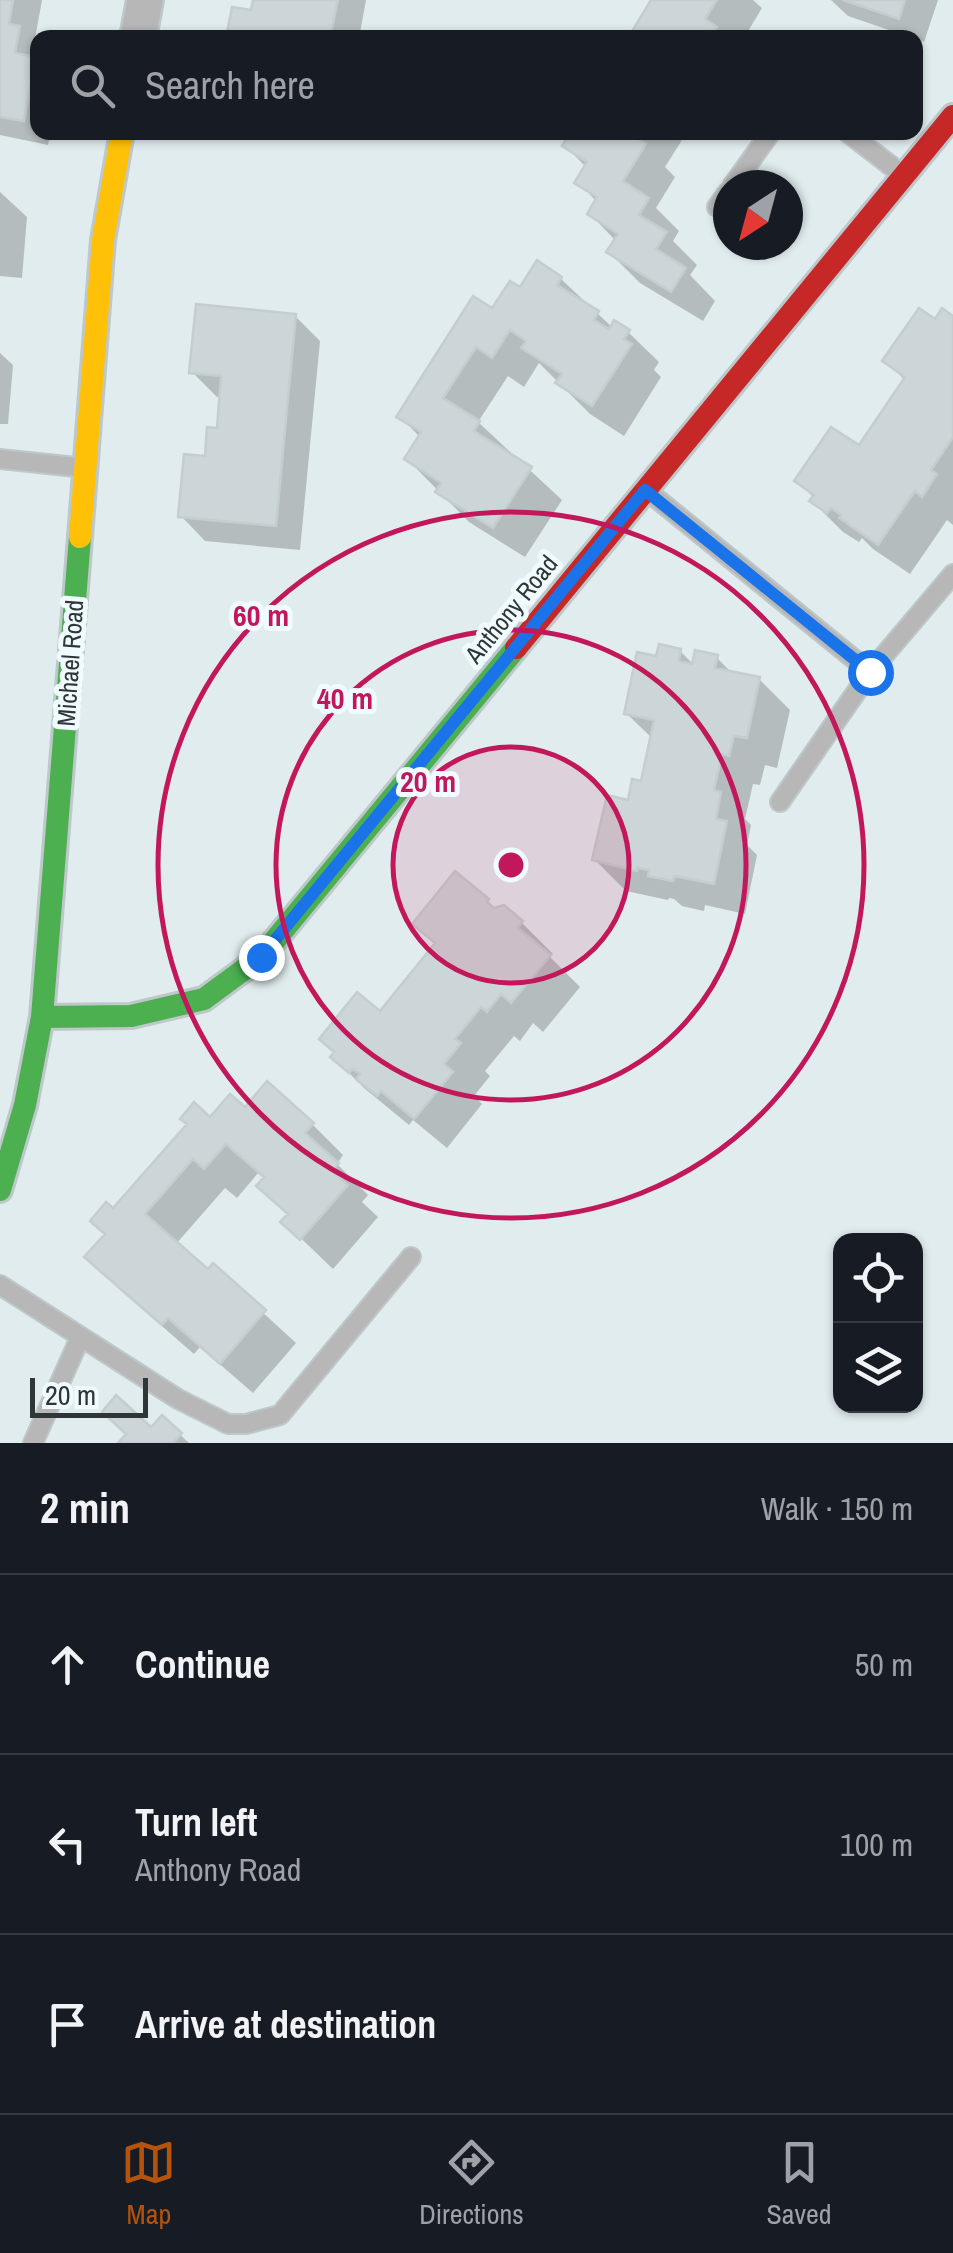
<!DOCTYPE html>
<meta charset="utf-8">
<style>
body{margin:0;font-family:"Archivo Narrow",sans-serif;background:#242831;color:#f1f3f6}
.controls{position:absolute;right:30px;bottom:30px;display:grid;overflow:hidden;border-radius:20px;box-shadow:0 2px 8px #0004}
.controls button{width:90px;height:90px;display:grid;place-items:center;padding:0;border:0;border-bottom:2px solid #363941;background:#171b24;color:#f1f3f6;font:50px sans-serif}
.compass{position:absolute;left:713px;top:170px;width:90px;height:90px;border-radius:50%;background:#171b24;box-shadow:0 2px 8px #0004;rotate:216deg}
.scale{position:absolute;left:30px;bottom:25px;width:118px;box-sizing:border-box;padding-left:10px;border:5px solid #2e3637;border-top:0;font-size:28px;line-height:35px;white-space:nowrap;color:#2e3637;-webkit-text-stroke:8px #effbfe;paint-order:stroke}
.stop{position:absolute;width:30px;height:30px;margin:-22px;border:8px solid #1a73e8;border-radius:50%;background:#fff}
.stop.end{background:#1a73e8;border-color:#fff;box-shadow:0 2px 10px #0008}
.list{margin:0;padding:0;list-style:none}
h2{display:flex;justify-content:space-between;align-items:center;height:130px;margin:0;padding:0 40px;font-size:42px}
h2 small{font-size:32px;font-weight:400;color:#9ea1a6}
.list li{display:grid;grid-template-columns:65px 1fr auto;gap:30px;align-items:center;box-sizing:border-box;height:180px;padding:0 40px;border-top:2px solid #363941}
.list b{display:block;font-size:38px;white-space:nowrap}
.list p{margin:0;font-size:32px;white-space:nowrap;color:#9ea1a6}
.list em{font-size:32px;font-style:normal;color:#9ea1a6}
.icon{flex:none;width:55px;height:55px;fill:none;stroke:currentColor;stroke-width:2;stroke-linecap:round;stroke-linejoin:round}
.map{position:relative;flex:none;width:953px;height:1443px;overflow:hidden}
.search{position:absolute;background:#171b24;box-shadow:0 2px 8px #0004;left:30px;right:30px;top:30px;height:110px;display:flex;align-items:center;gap:25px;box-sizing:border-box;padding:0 35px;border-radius:20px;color:#9ea1a6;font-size:38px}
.sheet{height:670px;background:#171b24}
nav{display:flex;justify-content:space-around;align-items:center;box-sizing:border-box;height:140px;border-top:2px solid #363941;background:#171b24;font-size:28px;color:#9ea1a6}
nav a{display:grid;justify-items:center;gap:5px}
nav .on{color:#b45309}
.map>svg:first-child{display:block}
</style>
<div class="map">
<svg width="953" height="1443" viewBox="0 0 953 1443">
<rect width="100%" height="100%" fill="#e1ecee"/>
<!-- shadow -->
<path fill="#0003" d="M0,0h42l-8,44 4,4v84h13l-3,13 -48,-10z
M255,0h111l-7,38h-130l24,-25z
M654,0h99l9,8 -18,30h-113z
M831,0h107l-14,42 -76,-26z
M573,132h114l-22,35 10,10 -19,31 23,23 -6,10 24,24 -7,10 25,26 -12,20 -63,-38 -31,-31 7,-11 -26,-27 7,-12 -19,-20 9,-14 -22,-22z
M0,192l27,25 -5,61 -22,-2z
M561,279l52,49 15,4 31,30 -5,8 7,7 -37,59 -34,-22 -51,-51 -15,24 -16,-11 -30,46 84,78 -37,57 -56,-35 -62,-63 14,-21 -22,-22 94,-104 27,-22z
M295,316l25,25 -20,209 -95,-9 -24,-25 38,-86 3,-33h-5l-25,-25z
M953,319v206l-6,-5 -37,54 -37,-25 -11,-11 -3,4 -16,-10 -31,-31 2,-3 -17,-17 63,-32 46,-68 -21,-20 51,-39z
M0,353l13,12 -5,59h-8z
M680,651l14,14 23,-7 16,16 26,5 31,31 -13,58 -12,-3 -5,20 -7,-1 -8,35 6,6 -4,20 10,10 -12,59 -40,-9 -1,6 -22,-5 -8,-7 -5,-1 -1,2 -42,-9 -31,-31 48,-75 10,-46 -27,-26 32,-54z
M455,875l41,35 7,-2 19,15 31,31 -3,3 30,30 -37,45 -10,-9 -13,18 -6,-5 -29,35 5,5 -16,20 8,8 -35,44 -34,-28 -4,5 -45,-37 -31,-31 47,-42 57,-70 -22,-21z
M245,1111l68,14 30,30 -6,9 31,31 -6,7 16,15 -45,52 -49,-47 5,-6 -30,-30 6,-7 -7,-6 -21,25 -12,-10 -49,56 32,28 5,-5 83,76 -43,50 -53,-46 -6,7 -76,-66 -31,-31 20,-22 6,-23 98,-92z
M162,1418l27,25h-67l30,-13z"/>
<!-- building -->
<path fill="#ccd5d7" stroke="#c4cdcf" stroke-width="2.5" d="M0,0h13l-4,24 11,2 -5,27 21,4 -12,64 -24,-4z
M253,0h85l-8,38h-104l6,-31 19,3z
M651,0h66l-12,19 12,8 -7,11h-82z
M843,0h62l-6,19z
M570,132h67l-2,5 11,7 -23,37 26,17 -10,17 28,17 -11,17 30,19 -15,24 -65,-40 12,-18 -31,-20 10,-17 -23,-14 13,-21 -25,-16z
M537,260l25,17 -5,8 42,26 -5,9 15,9 5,-9 16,10 -6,9 8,5 -40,62 -37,-23 7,-9 -41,-26 5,-7 -16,-11 -18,28 -16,-11 -33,51 37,23 -6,10 58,36 -39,61 -58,-36 6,-9 -37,-24 17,-27 -25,-15 77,-121 19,12 18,-27 10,6z
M196,304l100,10 -20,212 -98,-9 6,-63 21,2 2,-29 10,1 4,-52 -32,-3z
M919,308l16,11 7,-11 11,8v121l-22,33 6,4 -15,23 -7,-6 -37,54 -39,-27 2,-3 -10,-7 -4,5 -18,-12 5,-6 -20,-14 37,-54 28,18 46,-68 -23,-16z
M659,644l22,5 -2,12 13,3 3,-14 23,5 -3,13 45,9 -13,61 -13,-2 -5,20 -7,-2 -8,36 7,2 -5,27 11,2 -13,63 -40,-8 -1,5 -25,-5 1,-6 -11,-2 -1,3 -45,-11 15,-65 21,5 4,-21 9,2 13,-61 -30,-6 13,-62 19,4z
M455,871l34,28 -2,3 7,6 10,-3 19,16 -5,7 33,27 -40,48 -10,-9 -14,18 -6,-5 -26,32 6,4 -17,21 9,8 -39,47 -33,-28 -4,5 -21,-17 4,-5 -7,-5 -4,4 -19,-16 4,-5 -15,-13 38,-47 23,19 55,-68 -23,-19z
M267,1081l47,42 -9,10 34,30 -7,8 16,14 -48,55 -20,-18 8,-8 -32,-28 8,-9 -38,-33 -22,25 -11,-10 -48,55 63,55 5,-6 53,47 -46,54 -52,-46 -6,7 -78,-68 21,-23 -15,-13 16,-19 7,6 74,-84 -7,-5 14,-17 16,15 20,-23 15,13z
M116,1395l35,32 11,-12 20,18 -9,10h-55l8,-9 -24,-22z"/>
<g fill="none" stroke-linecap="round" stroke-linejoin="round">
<defs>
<path id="lane" d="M847,132l56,43
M733,185l38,-53
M717,207l11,-15
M0,459l85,9
M646,490l224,182 -90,130
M870,672l83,-98
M0,1285l178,114 50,25h18l34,-9 131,-158
M33,1443l47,-105"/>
<path id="street" d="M138,38l7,-38"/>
<path id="fast" d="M42,1017l89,-1 73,-17 57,-42 255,-309
M0,1190l25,-85 17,-88 38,-480"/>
<path id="slow" d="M80,537l23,-297 19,-108"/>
<path id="jam" d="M516,648l437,-532"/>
</defs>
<!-- lane casing -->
<use href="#lane" stroke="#bec7c9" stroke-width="22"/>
<!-- street casing -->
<use href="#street" stroke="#bec7c9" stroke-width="40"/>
<!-- fast casing -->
<use href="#fast" stroke="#bec7c9" stroke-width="28"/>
<!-- slow casing -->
<use href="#slow" stroke="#bec7c9" stroke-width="28"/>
<!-- jam casing -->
<use href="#jam" stroke="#bec7c9" stroke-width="28"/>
<!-- lane -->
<use href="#lane" stroke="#b7b7b7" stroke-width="18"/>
<!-- street -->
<use href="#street" stroke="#b7b7b7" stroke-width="35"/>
<!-- fast -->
<use href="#fast" stroke="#4caf50" stroke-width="22"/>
<!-- slow -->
<use href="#slow" stroke="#ffc107" stroke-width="22"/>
<!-- jam -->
<use href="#jam" stroke="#c62828" stroke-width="22"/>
</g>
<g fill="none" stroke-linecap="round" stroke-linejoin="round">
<!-- route -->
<path stroke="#1a73e8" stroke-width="12" d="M261,957l384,-467 225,182"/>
</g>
<!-- distance rings -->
<circle cx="511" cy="865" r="118" fill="#c2185b" fill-opacity=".12"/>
<g fill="none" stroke="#c2185b" stroke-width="5">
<circle cx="511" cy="865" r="118"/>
<circle cx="511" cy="865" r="235"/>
<circle cx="511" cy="865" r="353"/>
</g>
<g text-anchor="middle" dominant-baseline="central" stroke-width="10" stroke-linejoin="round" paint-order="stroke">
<!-- street labels -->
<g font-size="25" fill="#2e3637" stroke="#effbfe">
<text transform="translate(511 609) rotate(-51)">Anthony Road</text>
<text transform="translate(70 663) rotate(-86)">Michael Road</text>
</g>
</g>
<circle cx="511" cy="865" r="15" fill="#c2185b" stroke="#effbfe" stroke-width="5"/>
<g font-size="30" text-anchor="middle" font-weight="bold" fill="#c2185b" stroke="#effbfe" stroke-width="10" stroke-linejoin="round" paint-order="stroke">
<text x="261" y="626">60 m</text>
<text x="345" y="709">40 m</text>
<text x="428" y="792">20 m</text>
</g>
</svg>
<div class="controls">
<button><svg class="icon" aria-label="locate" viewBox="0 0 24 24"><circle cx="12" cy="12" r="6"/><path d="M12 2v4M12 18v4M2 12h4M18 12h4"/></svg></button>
<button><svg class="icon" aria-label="layers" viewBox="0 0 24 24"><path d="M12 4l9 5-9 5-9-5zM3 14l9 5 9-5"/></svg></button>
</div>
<svg class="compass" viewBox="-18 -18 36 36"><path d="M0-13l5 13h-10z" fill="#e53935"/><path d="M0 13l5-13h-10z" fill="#9ea1a6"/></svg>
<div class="scale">20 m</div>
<div class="stop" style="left:870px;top:672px"></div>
<div class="stop end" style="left:261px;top:957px"></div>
<div class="search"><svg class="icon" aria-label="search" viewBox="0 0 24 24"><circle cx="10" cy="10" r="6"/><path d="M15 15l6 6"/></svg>Search here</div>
</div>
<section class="sheet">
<h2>2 min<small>Walk · 150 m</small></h2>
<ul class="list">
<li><svg class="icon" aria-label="ahead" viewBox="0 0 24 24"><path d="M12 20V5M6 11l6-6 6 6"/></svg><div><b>Continue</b></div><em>50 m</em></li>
<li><svg class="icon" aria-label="left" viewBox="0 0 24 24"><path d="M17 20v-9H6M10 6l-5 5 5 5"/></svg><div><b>Turn left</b><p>Anthony Road</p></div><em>100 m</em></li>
<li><svg class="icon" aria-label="arrive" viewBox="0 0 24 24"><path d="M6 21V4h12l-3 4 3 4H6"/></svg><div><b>Arrive at destination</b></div></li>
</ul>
</section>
<nav>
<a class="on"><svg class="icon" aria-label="map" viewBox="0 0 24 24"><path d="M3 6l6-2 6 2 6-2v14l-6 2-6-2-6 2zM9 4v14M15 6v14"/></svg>Map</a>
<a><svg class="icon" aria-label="directions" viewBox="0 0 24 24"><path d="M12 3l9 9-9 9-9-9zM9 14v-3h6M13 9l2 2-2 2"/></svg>Directions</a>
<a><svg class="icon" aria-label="saved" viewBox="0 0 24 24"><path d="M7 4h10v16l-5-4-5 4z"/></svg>Saved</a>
</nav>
